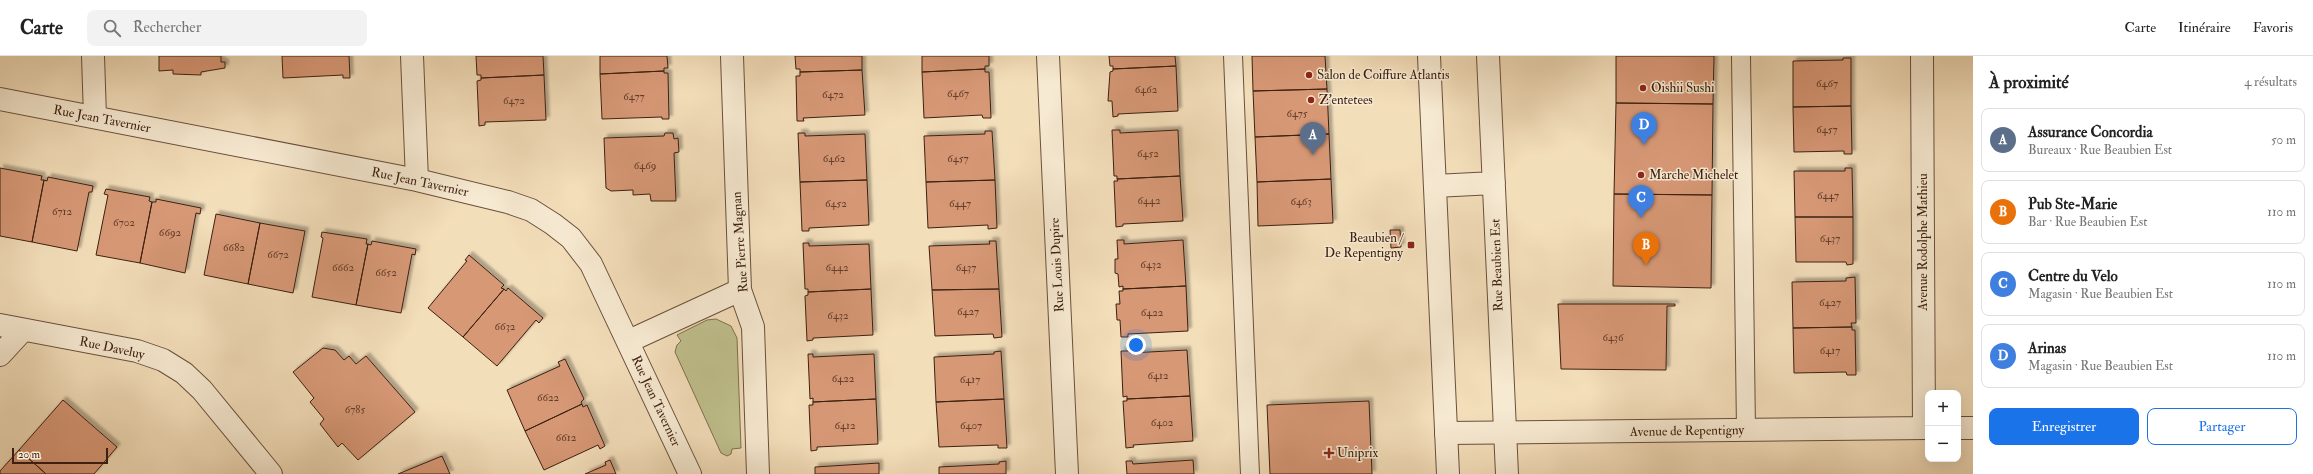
<!DOCTYPE html>
<html lang="fr">
<meta charset="utf-8">
<style>
body{margin:0;font-family:"IM FELL Double Pica",serif;background:#f2f2f2;color:#222}
.controls{position:absolute;right:12px;bottom:12px;display:grid;overflow:hidden;border-radius:8px;box-shadow:0 4px 16px #0002}
.controls button{width:36px;height:36px;display:grid;place-items:center;padding:0;border:0;border-bottom:1px solid #e0e0e0;background:#fff;color:#222;font:20px sans-serif}
.scale{position:absolute;left:12px;bottom:10px;width:96px;box-sizing:border-box;padding-left:4px;border:2px solid #3d2011;border-top:0;font-size:11px;line-height:14px;white-space:nowrap;color:#3d2011;-webkit-text-stroke:3px #f7ead2;paint-order:stroke}
.you{position:absolute;left:1136px;top:289px;width:14px;height:14px;margin:-10px;border:3px solid #fff;border-radius:50%;background:#1a73e8;box-shadow:0 0 0 6px #1a73e833}
.badge{display:grid;place-items:center;width:26px;height:26px;border-radius:50%;background:#1a73e8;color:#fff;font-size:13px;font-weight:700}
.pin{position:absolute;translate:-50% -33px;filter:drop-shadow(0 1px 2px #0008)}
.pin::after{content:'';position:absolute;top:21px;width:14px;height:12px;background:inherit;clip-path:polygon(0 0,100% 0,50% 100%)}
.list{margin:0;padding:0;list-style:none}
h2{display:flex;justify-content:space-between;align-items:center;height:52px;margin:0;padding:0 16px;font-size:17px}
h2 small{font-size:13px;font-weight:400;color:#767676}
.list li{display:grid;grid-template-columns:26px 1fr auto;gap:12px;align-items:center;box-sizing:border-box;height:64px;margin:0 8px 8px;padding:0 8px;border:1px solid #e0e0e0;border-radius:8px}
.list b{display:block;font-size:15px;white-space:nowrap}
.list p{margin:0;font-size:13px;white-space:nowrap;color:#767676}
.list em{font-size:13px;font-style:normal;color:#767676}
.actions{display:flex;gap:8px;padding:12px 16px}
.actions a{flex:1;padding:9px 0;border:1px solid #1a73e8;border-radius:8px;text-align:center;font-size:14px;color:#1a73e8}
.actions .main{background:#1a73e8;color:#fff}
.icon{flex:none;width:22px;height:22px;fill:none;stroke:currentColor;stroke-width:2;stroke-linecap:round;stroke-linejoin:round}
.map{position:relative;flex:none;width:1973px;height:418px;overflow:hidden}
header{display:flex;align-items:center;gap:24px;box-sizing:border-box;height:56px;padding:0 20px;background:#fff;border-bottom:1px solid #e0e0e0}
header strong{font-size:19px}
nav{display:flex;gap:22px;margin-inline-start:auto;font-size:14px}
.search{width:280px;height:36px;background:#f2f2f2;display:flex;align-items:center;gap:10px;box-sizing:border-box;padding:0 14px;border-radius:8px;color:#767676;font-size:15px}
main{display:flex}
aside{flex:1;background:#fff}
.map>svg:first-child{display:block}
</style>
<header>
<strong>Carte</strong>
<div class="search"><svg class="icon" aria-label="search" viewBox="0 0 24 24"><circle cx="10" cy="10" r="6"/><path d="M15 15l6 6"/></svg>Rechercher</div>
<nav><a>Carte</a><a>Itinéraire</a><a>Favoris</a></nav>
</header>
<main>
<div class="map">
<svg width="1973" height="418" viewBox="0 0 1973 418">
<defs>
<filter id="shadow"><feDropShadow dx="3.5" dy="-3.5" stdDeviation="1" flood-color="#0004"/></filter>
</defs>
<rect width="100%" height="100%" fill="#f3deba"/>
<filter id="stains"><feTurbulence type="fractalNoise" baseFrequency=".005" numOctaves="4"/><feColorMatrix values="0 0 0 0 .2 0 0 0 0 .09 0 0 0 0 .02 0 0 0 .5 -.17"/></filter>
<radialGradient id="worn" r=".72"><stop offset=".6" stop-color="#630" stop-opacity="0"/><stop offset="1" stop-color="#630" stop-opacity=".3"/></radialGradient>
<!-- green -->
<path fill="#bfc08d" stroke="#7e704f" d="M716,263l15,7 6,12 4,110 -9,1 -1,5 -4,2 -6,-3 -46,-101 2,-7 4,-4 -4,-6 30,-15z"/>
<!-- building -->
<path fill="#d79876" stroke="#3d2011" filter="url(#shadow)" d="M159,0h62v6h4v6l-24,4v3l-28,-1v-4l-14,1z
M282,0h67l1,22h-7v-3l-60,3z
M476,0h67l1,19 -63,3v-3h-4z
M600,0h67l1,12h-4v3l-64,3z
M795,0h67v14l-62,2v-3h-4z
M922,0h67v10h-4v3l-63,3z
M1109,0h66l1,10 -63,3v-3h-3z
M1252,0h73l2,33 -74,2z
M1616,0h98l-1,48 -97,-1z
M1843,2h8v48l-58,1v-46l50,-1z
M1176,10l2,45 -60,3v2l-5,1 -1,-16h-4l2,-29 3,-1v-2z
M985,13v3h4l2,46h-8l-1,-3 -58,3 -2,-46z
M862,14l3,45 -62,3 1,3h-7l-1,-45h4v-4z
M664,15v2h4l1,46h-7v-2l-60,2 -2,-45z
M544,19l2,45 -61,2v3l-6,1 -2,-45 4,-1v-2z
M1327,33l2,45 -74,3 -2,-46z
M1616,47l97,1 -1,91 -98,-1z
M1851,50l1,48h-8v-3l-50,1 -1,-45z
M1112,74h8v3l58,-3 2,46 -63,3v-3h-3z
M985,75h7l3,49 -69,2 -2,-46 61,-2z
M665,77h8l1,6 4,-1 1,14 -5,1 2,48h-25l-1,-7 -17,1v-5l-22,1 -5,-3 -2,-50 60,-2z
M798,77h7v3l60,-2 2,46 -67,2z
M1329,78l2,45 -74,3 -2,-45z
M0,112l42,8 -1,4h3l-12,62 -32,-6z
M1845,112h7l1,49h-58l-1,-46h51z
M1180,120l3,45 -60,3v2l-7,1 -2,-46h4l-1,-2z
M48,121l45,9 -1,6h-3l-12,59 -45,-9 12,-62 3,1z
M1331,123l2,44 -75,3 -1,-44z
M867,124l2,45 -60,3v3h-7l-2,-49z
M995,124l2,48 -9,1v-4l-60,3 -2,-46z
M106,133l44,8 -1,4 3,1 -12,61 -44,-8 12,-60 -4,-1z
M1614,138l98,1 -1,93 -98,-2z
M156,143l45,9 -1,6 -4,-1 -11,60 -45,-10 12,-61h4z
M216,158l44,9 -12,61 -44,-9z
M1795,161h58v47l-6,1 -1,-3h-50z
M260,167l45,8 -12,62 -45,-9z
M1390,174h10l1,17 -10,1z
M322,176l45,7 -1,5h2l-12,61 -44,-8 11,-59 -2,-1z
M1117,184h7v4l59,-4 3,46 -63,3v-3l-4,1 -1,-13 -3,-1v-14h3z
M372,185l44,8 -1,6 -3,-1 -11,59 -45,-8 12,-61 3,1z
M989,185h7l3,48 -67,1 -3,-44 61,-2z
M803,187h6v3l60,-2 2,45 -63,3v-3h-3z
M469,199l35,30 -3,3 3,1 -41,48 -35,-29 39,-47 -2,-1z
M1855,221l1,46h-5l1,4 -59,1 -1,-46 54,-1v-3z
M1186,230l2,45 -60,3v3h-7l-1,-17h-3l-1,-16h4l-1,-13h4v-2z
M508,232l35,30 -4,5 -3,-3 -39,46 -34,-29 41,-48 2,2z
M871,233l2,46 -60,3v2l-6,1 -2,-45 3,-1v-3z
M999,233l3,48 -8,1 -1,-4 -58,2 -3,-46z
M1558,248h117v2h-8l-1,64 -105,-1z
M1852,271v3h3l1,45h-9l-1,-3 -52,1 -1,-45z
M323,292l12,2 9,10 5,-4 7,8 10,-8 49,56 -57,48 -16,-17 -4,4 -18,-23 4,-5 -14,-17 4,-4 -21,-26z
M1187,294l3,46 -63,3v-3l-4,1 -2,-46h8l1,2z
M1001,295l3,48 -68,3 -2,-45 60,-3v-2z
M808,298h5v3l61,-3 2,45 -63,3v-4l-3,1z
M565,303l19,40 -3,3 1,2 -57,27 -18,-41 53,-24 -2,-4z
M1190,340l3,45 -60,4 1,2 -8,1 -3,-47h4v-2z
M876,343l2,45 -61,3v3l-6,1 -2,-46h4v-3z
M1004,343l3,49h-9v-3l-59,2 -3,-45z
M63,344l54,47 -23,27h-48l-27,-24z
M1369,345l3,73h-102l-3,-69z
M582,348l1,3 4,-2 18,41 -5,3 -2,-4 -54,25 -19,-39z
M19,394l25,22 2,2h-46v-3z
M442,400l8,18h-52z
M610,404l6,14h-31l21,-9 -1,-3z
M1193,404l1,14h-67l-1,-13h6l1,3z
M1006,405v13h-67v-7l60,-3v-2z
M879,407v11h-64v-7z"/>
<g fill="none" stroke-linecap="round" stroke-linejoin="round">
<defs>
<path id="service" d="M1233,0l17,418
M1741,0l5,374"/>
<path id="minor" d="M93,0l2,61
M412,0l5,124
M732,0l8,234 13,37 5,147
M1048,0l19,418
M1922,0l2,372
M0,43l417,81 91,22 23,8 22,14 18,14 20,26 99,210
M0,269l137,26 26,9 21,13 18,17 69,84
M629,285l111,-51
M0,299l23,-25
M1958,372h15
M1446,377l482,-5"/>
<path id="tertiary" d="M1429,0l19,418
M1488,0l19,418
M1435,130l59,-3"/>
</defs>
<!-- service casing -->
<use href="#service" stroke="#6a503b" stroke-width="20"/>
<!-- minor casing -->
<use href="#minor" stroke="#6a503b" stroke-width="24"/>
<!-- tertiary casing -->
<use href="#tertiary" stroke="#6a503b" stroke-width="24"/>
<!-- service -->
<use href="#service" stroke="#f7ead2" stroke-width="18"/>
<!-- minor -->
<use href="#minor" stroke="#f7ead2" stroke-width="22"/>
<!-- tertiary -->
<use href="#tertiary" stroke="#f7ead2" stroke-width="22"/>
</g>
<!-- markers -->
<g fill="#8f2418" stroke="#f7ead2" stroke-width="1.5">
<circle cx="1309" cy="19" r="4"/>
<circle cx="1643" cy="32" r="4"/>
<circle cx="1311" cy="44" r="4"/>
<circle cx="1641" cy="119" r="4"/>
<rect x="1407" y="185" width="8" height="8" rx="2"/>
<path d="M1327 391h4v4h4v4h-4v4h-4v-4h-4v-4h4z"/>
</g>
<g text-anchor="middle" dominant-baseline="central" stroke-width="3" stroke-linejoin="round" paint-order="stroke">
<!-- number labels -->
<g font-size="11" fill="#643e2a">
<text x="1827" y="27">6467</text>
<text x="1146" y="33">6462</text>
<text x="958" y="37">6467</text>
<text x="833" y="38">6472</text>
<text x="634" y="40">6477</text>
<text x="514" y="44">6472</text>
<text x="1297" y="57">6475</text>
<text x="1827" y="73">6457</text>
<text x="1148" y="97">6452</text>
<text x="834" y="102">6462</text>
<text x="958" y="102">6457</text>
<text x="645" y="109">6469</text>
<text x="1828" y="139">6447</text>
<text x="1149" y="144">6442</text>
<text x="1301" y="145">6463</text>
<text x="836" y="147">6452</text>
<text x="960" y="147">6447</text>
<text x="62" y="155">6712</text>
<text x="124" y="166">6702</text>
<text x="170" y="176">6692</text>
<text x="1830" y="182">6437</text>
<text x="234" y="191">6682</text>
<text x="278" y="198">6672</text>
<text x="1151" y="208">6432</text>
<text x="343" y="211">6662</text>
<text x="837" y="211">6442</text>
<text x="966" y="211">6437</text>
<text x="386" y="216">6652</text>
<text x="1830" y="246">6427</text>
<text x="968" y="255">6427</text>
<text x="1152" y="256">6422</text>
<text x="838" y="259">6432</text>
<text x="505" y="270">6632</text>
<text x="1613" y="281">6436</text>
<text x="1830" y="294">6417</text>
<text x="1158" y="319">6412</text>
<text x="843" y="322">6422</text>
<text x="970" y="323">6417</text>
<text x="548" y="341">6622</text>
<text x="355" y="353">6785</text>
<text x="1162" y="366">6402</text>
<text x="845" y="369">6412</text>
<text x="971" y="369">6407</text>
<text x="566" y="381">6612</text>
</g>
<!-- poi labels -->
<g font-size="13" fill="#3d2011" stroke="#f7ead2" text-anchor="start">
<text x="1317" y="19">Salon de Coiffure Atlantis</text>
<text x="1651" y="32">Oishii Sushi</text>
<text x="1319" y="44">Z'entetees</text>
<text x="1649" y="119">Marche Michelet</text>
<text x="1403" y="182" text-anchor="end">Beaubien /<tspan x="1403" dy="15">De Repentigny</tspan></text>
<text x="1337" y="397">Uniprix</text>
</g>
<!-- street labels -->
<g font-size="13" fill="#3d2011" stroke="#f7ead2">
<text transform="translate(102 63) rotate(11)">Rue Jean Tavernier</text>
<text transform="translate(420 126) rotate(12)">Rue Jean Tavernier</text>
<text transform="translate(740 186) rotate(-94)">Rue Pierre Magnan</text>
<text transform="translate(1923 186) rotate(-90)">Avenue Rodolphe Mathieu</text>
<text transform="translate(1057 209) rotate(-93)">Rue Louis Dupire</text>
<text transform="translate(1497 209) rotate(-92)">Rue Beaubien Est</text>
<text transform="translate(112 292) rotate(12)">Rue Daveluy</text>
<text transform="translate(656 345) rotate(65)">Rue Jean Tavernier</text>
<text transform="translate(1687 375) rotate(-1)">Avenue de Repentigny</text>
</g>
</g>
<rect width="100%" height="100%" filter="url(#stains)"/>
<rect width="100%" height="100%" fill="url(#worn)"/>
</svg>
<div class="controls">
<button>+</button>
<button>−</button>
</div>
<div class="scale">20 m</div>
<div class="you"></div>
<div class="pin badge" style="left:1313px;top:99px;background:#5c6f8a">A</div>
<div class="pin badge" style="left:1646px;top:209px;background:#e8710a">B</div>
<div class="pin badge" style="left:1641px;top:162px;background:#3f7fe0">C</div>
<div class="pin badge" style="left:1644px;top:89px;background:#3f7fe0">D</div>
</div>
<aside>
<h2>À proximité<small>4 résultats</small></h2>
<ul class="list">
<li><span class="badge" style="background:#5c6f8a">A</span><div><b>Assurance Concordia</b><p>Bureaux · Rue Beaubien Est</p></div><em>50 m</em></li>
<li><span class="badge" style="background:#e8710a">B</span><div><b>Pub Ste-Marie</b><p>Bar · Rue Beaubien Est</p></div><em>110 m</em></li>
<li><span class="badge" style="background:#3f7fe0">C</span><div><b>Centre du Velo</b><p>Magasin · Rue Beaubien Est</p></div><em>110 m</em></li>
<li><span class="badge" style="background:#3f7fe0">D</span><div><b>Arinas</b><p>Magasin · Rue Beaubien Est</p></div><em>110 m</em></li>
</ul>
<div class="actions"><a class="main">Enregistrer</a><a>Partager</a></div>
</aside>
</main>
